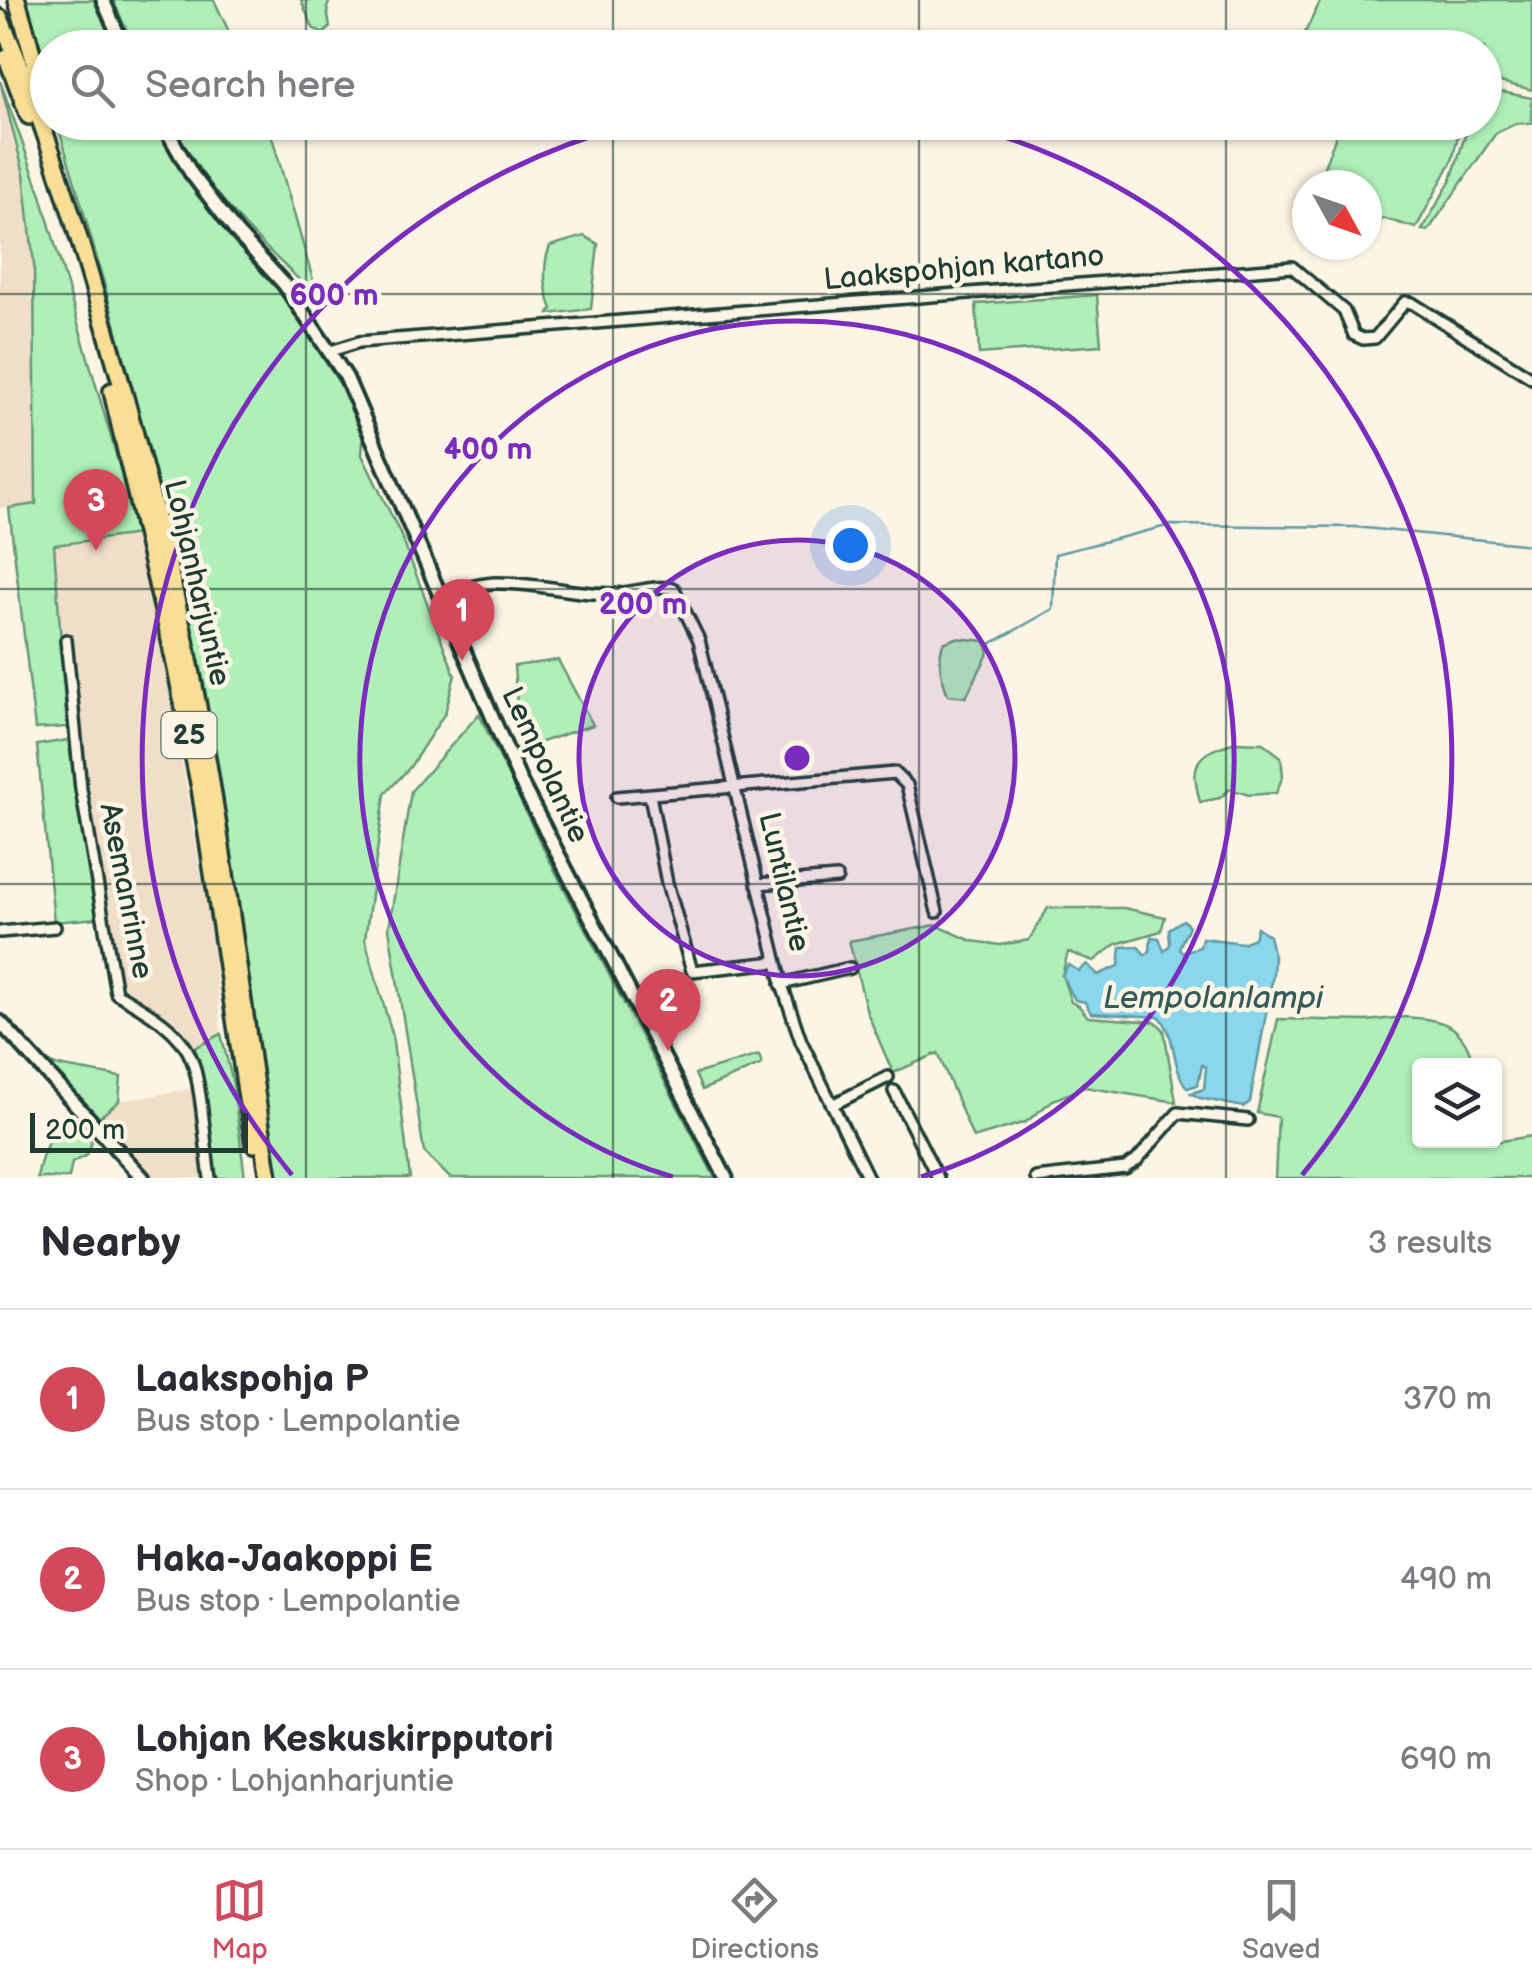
<!DOCTYPE html>
<meta charset="utf-8">
<style>
body{margin:0;font-family:"Balsamiq Sans",sans-serif;background:#f7f7f7;color:#2b2b33}
.controls{position:absolute;right:30px;bottom:30px;display:grid;overflow:hidden;border-radius:10px;box-shadow:0 2px 8px #0004}
.controls button{width:90px;height:90px;display:grid;place-items:center;padding:0;border:0;border-bottom:2px solid #e1e1e2;background:#fff;color:#2b2b33;font:50px sans-serif}
.compass{position:absolute;left:1292px;top:170px;width:90px;height:90px;border-radius:50%;background:#fff;box-shadow:0 2px 8px #0004;rotate:130deg}
.scale{position:absolute;left:30px;bottom:25px;width:218px;box-sizing:border-box;padding-left:10px;border:5px solid #1f3d34;border-top:0;font-size:28px;line-height:35px;white-space:nowrap;color:#1f3d34;-webkit-text-stroke:8px #fcf5e5;paint-order:stroke}
.you{position:absolute;left:850px;top:545px;width:35px;height:35px;margin:-25px;border:8px solid #fff;border-radius:50%;background:#1a73e8;box-shadow:0 0 0 15px #1a73e833}
.badge{display:grid;place-items:center;width:65px;height:65px;border-radius:50%;background:#d1495b;color:#fff;font-size:32px;font-weight:700}
.pin{position:absolute;translate:-50% -82px;filter:drop-shadow(0 2px 5px #0008)}
.pin::after{content:'';position:absolute;top:52px;width:35px;height:30px;background:inherit;clip-path:polygon(0 0,100% 0,50% 100%)}
.list{margin:0;padding:0;list-style:none}
h2{display:flex;justify-content:space-between;align-items:center;height:130px;margin:0;padding:0 40px;font-size:42px}
h2 small{font-size:32px;font-weight:400;color:#7c7c81}
.list li{display:grid;grid-template-columns:65px 1fr auto;gap:30px;align-items:center;box-sizing:border-box;height:180px;padding:0 40px;border-top:2px solid #e1e1e2}
.list b{display:block;font-size:38px;white-space:nowrap}
.list p{margin:0;font-size:32px;white-space:nowrap;color:#7c7c81}
.list em{font-size:32px;font-style:normal;color:#7c7c81}
.icon{flex:none;width:55px;height:55px;fill:none;stroke:currentColor;stroke-width:2;stroke-linecap:round;stroke-linejoin:round}
.map{position:relative;flex:none;width:1532px;height:1178px;overflow:hidden}
.search{position:absolute;background:#fff;box-shadow:0 2px 8px #0004;left:30px;right:30px;top:30px;height:110px;display:flex;align-items:center;gap:25px;box-sizing:border-box;padding:0 35px;border-radius:55px;color:#7c7c81;font-size:38px}
.sheet{height:670px;background:#fff}
nav{display:flex;justify-content:space-around;align-items:center;box-sizing:border-box;height:140px;border-top:2px solid #e1e1e2;background:#fff;font-size:28px;color:#7c7c81}
nav a{display:grid;justify-items:center;gap:5px}
nav .on{color:#d1495b}
.map>svg:first-child{display:block}
</style>
<div class="map">
<svg width="1532" height="1178" viewBox="0 0 1532 1178">
<rect width="100%" height="100%" fill="#fcf5e5"/>
<filter id="ink" filterUnits="userSpaceOnUse"><feTurbulence type="fractalNoise" baseFrequency=".01" numOctaves="2"/><feDisplacementMap in="SourceGraphic" scale="20" xChannelSelector="R" yChannelSelector="G"/><feConvolveMatrix kernelMatrix="1 2 1 2 8 2 1 2 1" color-interpolation-filters="sRGB"/></filter>
<g filter="url(#ink)">
<!-- built -->
<path fill="#f0dec8" d="M0,80l24,94 10,91 2,239 -36,4z
M139,534l40,210 36,215 6,75 -30,16 -25,-28 -38,-29 -8,-15 -59,-321 -7,-112z
M191,1089l15,89h-55l-56,-57 24,-20z"/>
<!-- green -->
<path fill="#b0f0b8" stroke="#689676" stroke-width="2.5" d="M21,0h75l21,47 -69,1 -1,44z
M113,0h101l22,47h-102z
M301,0h29l-3,8 3,20 -7,6 -10,-6z
M1321,0h211v90l-32,-8 -15,3 -1,-37 -186,-1z
M0,81l40,111 99,342 -85,11 13,182 -32,2 -26,-221 27,-4 -2,-239 -10,-91z
M1497,91l35,7v25h-15l-21,10 -68,98 -6,-1 29,-50 18,-57 15,-1 1,-28z
M57,123h98l41,71 79,91 69,105 19,49 -1,16 38,78 55,142 -10,38 -35,54 -25,27 -20,145 27,95 18,144h-134c-16,-97 -26,-196 -41,-294 -41,-257 -101,-512 -178,-761z
M171,123h97l45,157 -6,7c-55,-51 -100,-97 -136,-164z
M1341,123h120l-9,38 -36,67 -34,-10 -9,22 -6,-2v-53h-50z
M584,236l14,8 -7,65 -42,5 3,-5c-8,-20 -10,-43 -2,-63z
M1097,295l4,50 -122,9 -3,-50z
M956,638l29,3 4,11 -23,45 -18,-2c-7,-18 -11,-33 -5,-52z
M558,660l35,65 -58,19 -18,-38 -3,-40z
M479,714l62,130 174,334h-265l-26,-26 -35,-224 22,-137z
M68,740l30,178 -44,4 -17,-177z
M1236,742l27,1 18,14 2,19 -7,17 -27,2 -19,-6 -10,9 -20,4c-11,-41 -3,-49 36,-60z
M1048,908h76l41,9 -4,14 -45,13 -22,17 -26,-9 -6,23 9,27 8,4 9,11 68,5 8,8 12,72 -91,-15 -32,13 -27,22 -53,16 -35,-85 -45,20 -26,-61 -18,-71 87,-16 36,16 28,4 29,-5z
M1405,1017c39,3 58,6 69,48l-54,1v74l81,1 31,-5v42h-257l3,-61 -21,-4 21,-94 88,2z
M221,1034l12,50 12,94h-28l-21,-119 -5,-9z
M759,1055l3,9 -60,26 -7,-16z
M40,1059l18,7 63,11 -2,24 -24,20z
M69,1118l23,24 -5,13 -15,8 -3,15h-32c5,-26 11,-43 32,-60z"/>
<!-- water -->
<path fill="#8ad6eb" stroke="#5f99a2" stroke-width="2.5" d="M1183,920l6,6 -10,22 3,4 18,-5 2,-9 40,5 12,-5 3,-11 12,9 5,20 -1,19 -23,127 -7,5 -43,-9 -9,-5 13,-4 2,-22 -4,-2 -4,20 -11,3c-16,-21 -10,-51 -27,-71l-69,-4 -6,-11 -10,-2 -13,-25 6,-10 11,6 8,-7 11,11 21,-9 2,-19 17,-1 7,9 5,-4 1,-14 8,1 5,13 6,-6 -1,-16z"/>
<g fill="none" stroke-linecap="round" stroke-linejoin="round">
<!-- stream -->
<path stroke="#5f99a2" stroke-width="2.5" d="M987,646l66,-37 2,-55 116,-29 184,2 177,18"/>
<defs>
<path id="street" d="M331,351l28,-9 933,-75 52,44 10,24 9,4 12,-1 30,-36 7,1 120,75
M439,594c18,-3 36,-10 55,-11 40,-1 78,11 118,11 21,0 41,-10 62,-5l25,51 84,348 18,53 67,137
M66,640l15,149 35,204c27,16 64,35 76,67 10,27 13,87 18,118
M650,795l17,88 25,88 84,-9
M617,797l278,-24 12,12 30,127
M757,884l80,-6
M0,932l55,-5
M781,984l69,-16
M894,1091l44,87
M832,1105l56,-28
M1036,1178l89,-10 11,-7 42,-48 70,7"/>
<path id="secondary" d="M103,0l21,48
M162,122l29,51 46,60 47,51 62,93 174,404 206,397
M0,1022l143,156"/>
<path id="highway" d="M17,0l31,109
M0,18c39,88 67,179 94,271 34,115 66,234 91,351 37,178 55,359 84,538
M7,58l22,58
M112,391l59,253 29,144 54,356"/>
</defs>
<!-- street casing -->
<use href="#street" stroke="#1f3d34" stroke-width="16"/>
<!-- secondary casing -->
<use href="#secondary" stroke="#1f3d34" stroke-width="19"/>
<!-- highway casing -->
<use href="#highway" stroke="#1f3d34" stroke-width="22"/>
<!-- street -->
<use href="#street" stroke="#fcf5e5" stroke-width="9"/>
<!-- secondary -->
<use href="#secondary" stroke="#fcf5e5" stroke-width="11"/>
<!-- highway -->
<use href="#highway" stroke="#f9df96" stroke-width="15"/>
</g>
</g>
<!-- grid -->
<path fill="none" stroke="#1f3d34" stroke-width="2.5" stroke-opacity="0.55" d="M306,0v48M613,0v48M919,0v48M1226,0v48M306,122v1056M613,122v1056M919,122v1056M1226,122v1056M0,294h1532M0,589h1532M0,884h1532"/>
<!-- distance rings -->
<circle cx="797" cy="758" r="218" fill="#7b2cbf" fill-opacity=".12"/>
<g fill="none" stroke="#7b2cbf" stroke-width="5">
<circle cx="797" cy="758" r="218"/>
<path d="M673 1177A437 437 0 1 1 921 1177"/>
<path d="M292 1175A655 655 0 0 1 633 124M961 124A655 655 0 0 1 1302 1175"/>
</g>
<g text-anchor="middle" dominant-baseline="central" stroke-width="9" stroke-linejoin="round" paint-order="stroke">
<!-- shield labels -->
<rect fill="#fcf5e5" stroke="#617469" stroke-width="2.5" x="161.5" y="712" width="55" height="46" rx="8"/>
<g font-size="28" font-weight="bold" fill="#1f3d34">
<text x="189" y="735">25</text>
</g>
<!-- street labels -->
<g font-size="30" fill="#1f3d34" stroke="#fcf5e5">
<text transform="translate(964 268) rotate(-5)">Laakspohjan kartano</text>
<text transform="translate(197 583) rotate(77)">Lohjanharjuntie</text>
<text transform="translate(545 765) rotate(65)">Lempolantie</text>
<text transform="translate(784 882) rotate(77)">Luntilantie</text>
<text transform="translate(126 891) rotate(79)">Asemanrinne</text>
</g>
<!-- water labels -->
<g font-size="32" font-style="italic" fill="#345c59" stroke="#fcf5e5">
<text x="1213" y="998">Lempolanlampi</text>
</g>
</g>
<circle cx="797" cy="758" r="15" fill="#7b2cbf" stroke="#fcf5e5" stroke-width="5"/>
<g font-size="30" text-anchor="middle" font-weight="bold" fill="#7b2cbf" stroke="#fcf5e5" stroke-width="9" stroke-linejoin="round" paint-order="stroke">
<text x="334" y="305">600 m</text>
<text x="488" y="459">400 m</text>
<text x="643" y="614">200 m</text>
</g>
</svg>
<div class="controls">
<button><svg class="icon" aria-label="layers" viewBox="0 0 24 24"><path d="M12 4l9 5-9 5-9-5zM3 14l9 5 9-5"/></svg></button>
</div>
<svg class="compass" viewBox="-18 -18 36 36"><path d="M0-13l5 13h-10z" fill="#e53935"/><path d="M0 13l5-13h-10z" fill="#7c7c81"/></svg>
<div class="scale">200 m</div>
<div class="you"></div>
<div class="pin badge" style="left:462px;top:661px">1</div>
<div class="pin badge" style="left:668px;top:1051px">2</div>
<div class="pin badge" style="left:96px;top:551px">3</div>
<div class="search"><svg class="icon" aria-label="search" viewBox="0 0 24 24"><circle cx="10" cy="10" r="6"/><path d="M15 15l6 6"/></svg>Search here</div>
</div>
<section class="sheet">
<h2>Nearby<small>3 results</small></h2>
<ul class="list">
<li><span class="badge">1</span><div><b>Laakspohja P</b><p>Bus stop · Lempolantie</p></div><em>370 m</em></li>
<li><span class="badge">2</span><div><b>Haka-Jaakoppi E</b><p>Bus stop · Lempolantie</p></div><em>490 m</em></li>
<li><span class="badge">3</span><div><b>Lohjan Keskuskirpputori</b><p>Shop · Lohjanharjuntie</p></div><em>690 m</em></li>
</ul>
</section>
<nav>
<a class="on"><svg class="icon" aria-label="map" viewBox="0 0 24 24"><path d="M3 6l6-2 6 2 6-2v14l-6 2-6-2-6 2zM9 4v14M15 6v14"/></svg>Map</a>
<a><svg class="icon" aria-label="directions" viewBox="0 0 24 24"><path d="M12 3l9 9-9 9-9-9zM9 14v-3h6M13 9l2 2-2 2"/></svg>Directions</a>
<a><svg class="icon" aria-label="saved" viewBox="0 0 24 24"><path d="M7 4h10v16l-5-4-5 4z"/></svg>Saved</a>
</nav>
